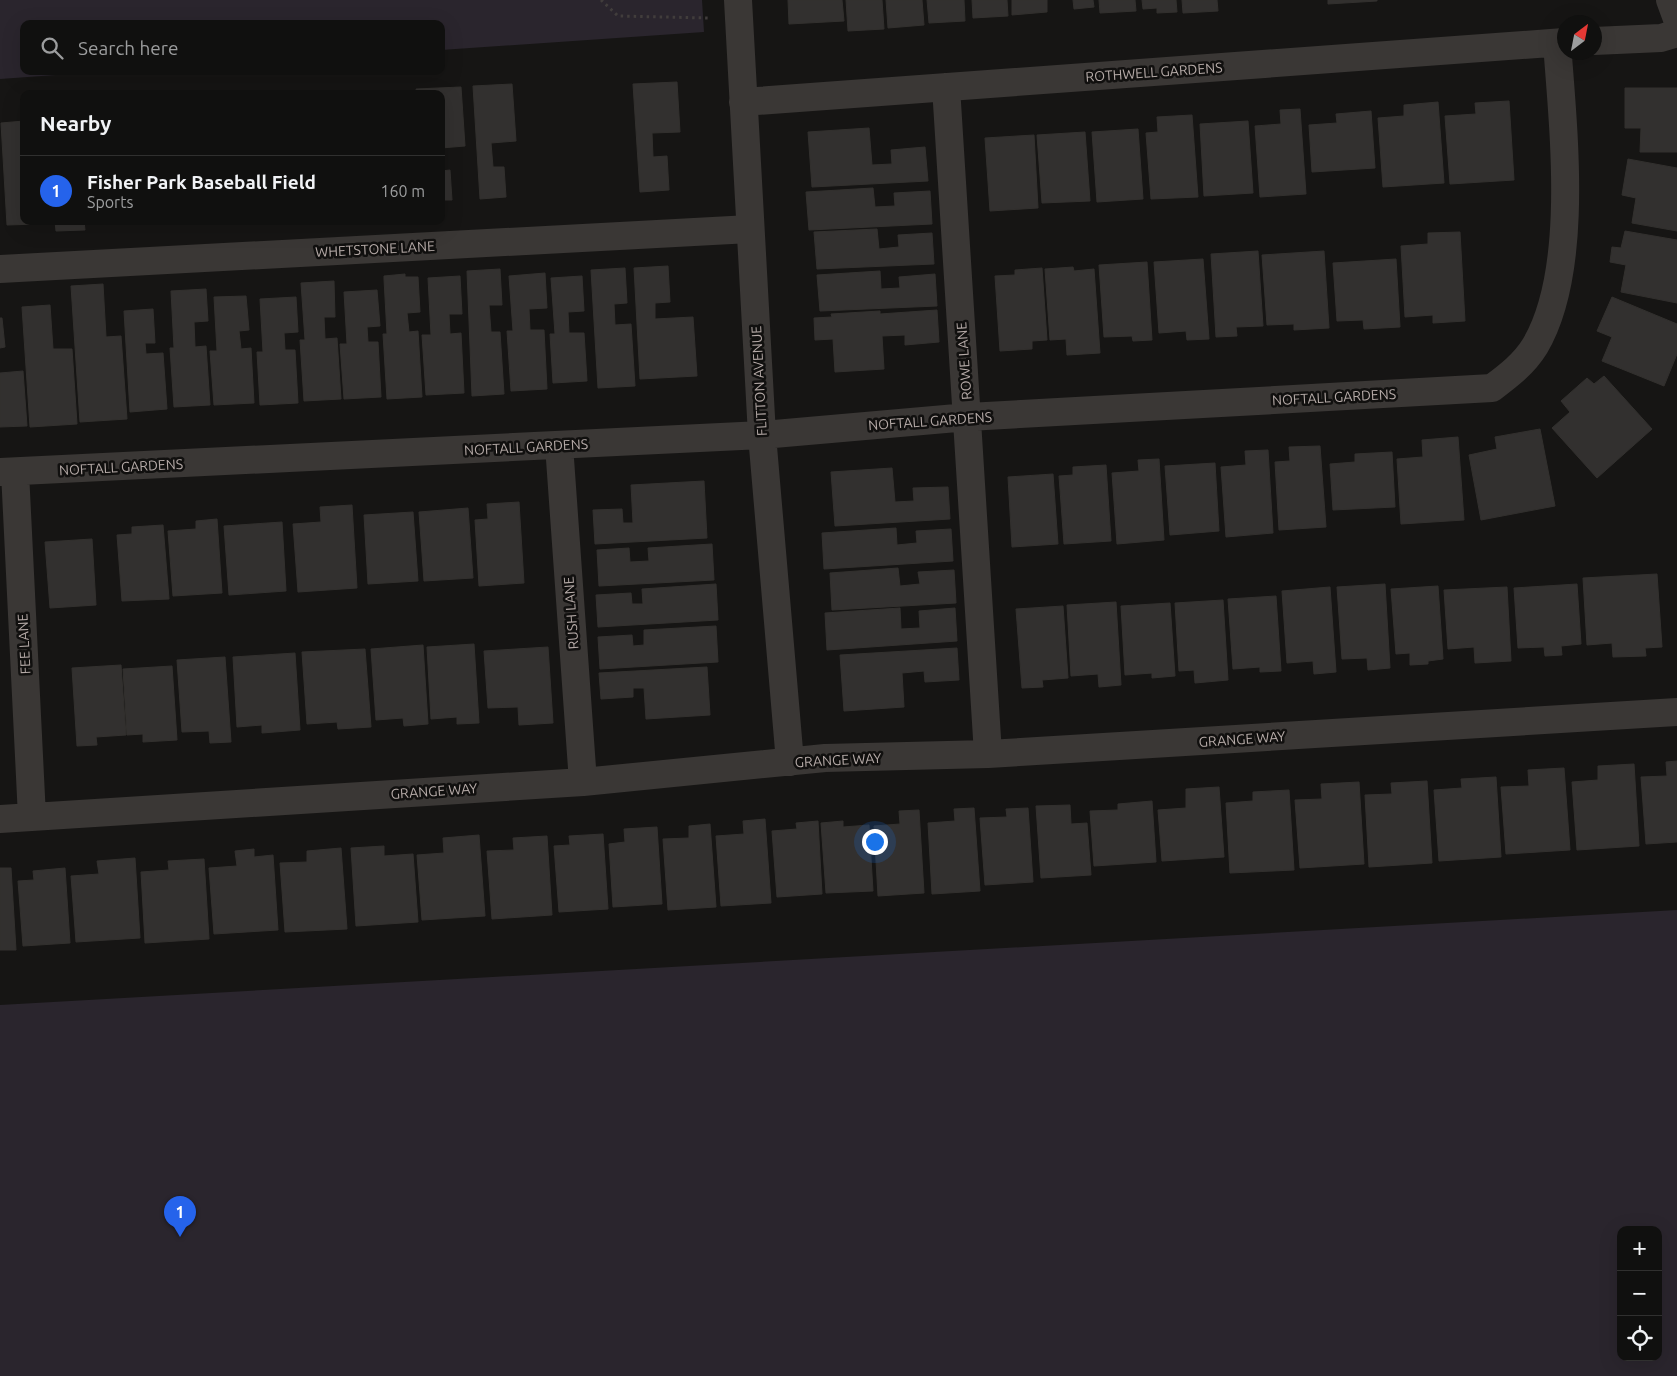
<!DOCTYPE html>
<meta charset="utf-8">
<style>
body{margin:0;font-family:Ubuntu,sans-serif;background:#1e1e1d;color:#f1f3f6}
.controls{position:absolute;right:15px;bottom:15px;display:grid;overflow:hidden;border-radius:10px;box-shadow:0 5px 20px #0002}
.controls button{width:45px;height:45px;display:grid;place-items:center;padding:0;border:0;border-bottom:1px solid #30302f;background:#10100f;color:#f1f3f6;font:25px sans-serif}
.compass{position:absolute;left:1557px;top:15px;width:45px;height:45px;border-radius:50%;background:#10100f;box-shadow:0 5px 20px #0002;rotate:32deg}
.you{position:absolute;left:874px;top:841px;width:18px;height:18px;margin:-12px;border:4px solid #fff;border-radius:50%;background:#1a73e8;box-shadow:0 0 0 8px #1a73e833}
.badge{display:grid;place-items:center;width:32px;height:32px;border-radius:50%;background:#2563eb;color:#fff;font-size:16px;font-weight:700}
.pin{position:absolute;translate:-50% -41px;filter:drop-shadow(0 1px 2px #0008)}
.pin::after{content:'';position:absolute;top:26px;width:18px;height:15px;background:inherit;clip-path:polygon(0 0,100% 0,50% 100%)}
.list{margin:0;padding:0;list-style:none}
h2{display:flex;justify-content:space-between;align-items:center;height:65px;margin:0;padding:0 20px;font-size:21px}
h2 small{font-size:16px;font-weight:400;color:#9c9d9e}
.list li{display:grid;grid-template-columns:32px 1fr auto;gap:15px;align-items:center;box-sizing:border-box;height:70px;padding:0 20px;border-top:1px solid #30302f}
.list b{display:block;font-size:19px;white-space:nowrap}
.list p{margin:0;font-size:16px;white-space:nowrap;color:#9c9d9e}
.list em{font-size:16px;font-style:normal;color:#9c9d9e}
.icon{flex:none;width:28px;height:28px;fill:none;stroke:currentColor;stroke-width:2;stroke-linecap:round;stroke-linejoin:round}
.map{position:relative;flex:none;width:1677px;height:1376px;overflow:hidden}
.search{position:absolute;background:#10100f;box-shadow:0 5px 20px #0002;left:20px;top:20px;width:425px;height:55px;display:flex;align-items:center;gap:12px;box-sizing:border-box;padding:0 18px;border-radius:10px;color:#9c9d9e;font-size:19px}
.panel{position:absolute;background:#10100f;box-shadow:0 5px 20px #0002;left:20px;top:90px;width:425px;height:135px;border-radius:10px}
.map>svg:first-child{display:block}
</style>
<div class="map">
<svg width="1677" height="1376" viewBox="0 0 1677 1376">
<rect width="100%" height="100%" fill="#161514"/>
<!-- green -->
<path fill="#2a252d" fill-rule="evenodd" d="M0,0h702l2,32 -263,18v-26h-417v47h88l-112,8z
M1677,910v466h-1677v-371zM1621,1230h37v127h-37z"/>
<!-- building -->
<path fill="#32302f" stroke="#32302e" d="M788,0h54l2,21 -55,3z
M846,0h36l2,29 -36,2z
M886,0h36l2,25 -36,3z
M927,0h37l1,21 -36,2z
M972,0h35l1,16 -35,2z
M1012,0h35v12l-35,3z
M1073,0h20l1,7 -20,2z
M1099,0h36l1,11 -36,2z
M1142,0h34l1,12 -20,1v-5l-14,1z
M1182,0h35l1,11 -35,2z
M1328,0h49v1l-49,3z
M677,82l3,50 -28,1 1,24 14,-1 2,34 -29,2 -7,-108z
M512,84l4,57 -25,2 2,24h11l2,30 -26,2 -7,-113z
M461,87l4,59 -24,2v-54h-24l-1,-5z
M1625,88h52v64h-37l1,-24h-16z
M1509,101l5,79 -64,4 -5,-68 31,-2 -1,-11z
M1438,102l6,81 -61,4 -5,-69 26,-2v-11z
M1300,109l6,85 -46,3 -5,-71 26,-2 -1,-14z
M1371,111l4,57 -63,4 -3,-47 28,-2 -1,-9z
M1192,115l6,82 -47,2 -5,-66 12,-1 -1,-15z
M24,121v100h13v3l-30,1 -6,-102z
M1248,121l5,72 -49,3 -4,-72z
M869,128l3,37 20,-1 -1,-14 34,-3 3,34 -116,6 -4,-55z
M1138,129l5,70 -46,3 -5,-70z
M1085,132l5,69 -48,2 -5,-68z
M1034,135l4,73 -48,3 -5,-73z
M1628,159l49,9v63l-45,-8 4,-25 -14,-3z
M450,170l2,30h-11v-29z
M873,188l2,19 20,-1 -1,-13 36,-2 2,33 -123,6 -3,-38z
M55,221h29l1,9 -29,1z
M877,229l2,20 20,-2 -1,-12 34,-2 2,31 -117,5 -3,-37z
M1625,231l52,9v63l-56,-11 5,-27 -16,-3 2,-15 9,1z
M1460,232l5,89 -32,2v-8l-28,2 -4,-71 27,-2v-11z
M1258,251l5,75 -27,1 1,9 -21,1 -5,-83z
M1324,251l5,77 -35,2v-6l-27,1 -5,-70z
M1203,259l6,80 -22,1 -1,-9 -27,2 -5,-71z
M1396,259l4,68 -36,2 -1,-9 -26,1 -4,-58z
M1147,262l5,78 -19,1 -1,-5 -28,1 -5,-72z
M668,266l2,36 -15,1v16l38,-2 4,59 -57,3 -6,-111z
M1073,267l1,4 20,-2 6,84 -33,2 -1,-16 -16,1 -5,-71z
M625,268l2,35 -13,1 1,21 16,-1 4,62 -37,2 -7,-118z
M1042,268l5,72 -15,1v8l-32,2 -5,-75 20,-1v-5z
M500,269l2,36h-13l2,27h9l4,62 -32,2 -5,-125z
M880,271l1,18 19,-1 -1,-11 36,-3 2,32 -117,5 -3,-36z
M545,273l2,35 -18,1 1,21h14l3,59 -36,2 -4,-60h6l-4,-55z
M405,274v3h13l2,35 -13,1 2,19 9,-1 4,66 -35,2 -4,-65h4l-3,-55v-3z
M460,276l2,38h-13l1,20 11,-1 3,60 -38,2 -4,-60h9l-3,-57z
M582,276l2,35 -16,1 1,21h15l3,48 -34,2 -3,-49h5l-4,-56z
M334,281l1,36h-11l1,22 12,-1 4,61 -37,2 -4,-61h5l-4,-57z
M103,284l3,53 15,-1 6,83 -47,3 -9,-136z
M206,289l2,32 -14,1 1,25 11,-1 4,59 -36,2 -4,-59h4l-3,-57z
M377,290l3,36 -13,1 1,15h10l3,55 -37,2 -4,-55h7l-3,-52z
M246,296l3,34 -10,1 2,18 10,-1 3,55 -40,2 -4,-54h7l-3,-54z
M296,297l2,35 -14,1 1,17h10l3,53 -38,2 -3,-53h6l-3,-53z
M1612,297l65,27v30l-13,32 -62,-25 10,-24 -15,-6z
M50,305l3,44h19l5,75 -47,3 -8,-120z
M153,309l2,34h-10l1,11 17,-1 4,56 -37,3 -6,-101z
M937,310l2,32 -34,3v-10l-23,1 2,33 -49,3 -2,-33 -18,1 -1,-22 18,-1 -1,-3 49,-3v3z
M0,318h2l3,29 -5,1z
M23,371l4,55 -27,1v-54z
M1604,376l48,53 -55,49 -45,-50 18,-16 -9,-11 26,-23 7,6z
M1540,429l15,77 -74,14 -12,-65 28,-6 -2,-12z
M1458,437l6,83 -63,4 -4,-65 26,-2 -1,-17z
M1320,446l6,81 -47,3 -4,-68 15,-1 -1,-14z
M1268,450l5,83 -47,4 -5,-70 25,-2 -1,-14z
M1392,452l3,55 -62,3 -3,-46 25,-2v-8z
M1159,459l5,81 -47,4 -5,-71 27,-2 -1,-11z
M1215,463l4,68 -49,4 -5,-69z
M1106,465l5,76 -47,3 -5,-68 14,-1v-8z
M892,468l3,34 19,-1 -1,-13 35,-1 2,32 -115,7 -4,-54z
M1053,474l5,70 -46,3 -4,-70z
M704,481l3,57 -112,6 -2,-34 29,-1 1,14h10l-2,-38z
M519,502l5,81 -45,3 -4,-66 13,-1 -1,-15z
M352,505l5,83 -59,4 -5,-68 28,-2 -1,-15z
M468,508l5,70 -49,3 -5,-69z
M413,512l5,69 -50,3 -4,-69z
M217,519l5,74 -49,3 -5,-65 28,-2v-8z
M282,522l4,69 -57,4 -5,-69z
M163,525l6,74 -47,2 -5,-66 15,-1v-7z
M896,528l1,17 20,-2 -1,-12 35,-2 2,32 -129,8 -2,-36z
M92,539l4,66 -46,3 -5,-66z
M712,544l2,36 -115,6 -2,-36 32,-2 1,14 19,-1 -1,-13z
M898,568l2,18 20,-2 -2,-12 36,-2 2,33 -124,7 -2,-37z
M1657,574l5,73 -17,1 1,8 -33,1 -1,-14 -25,2 -4,-67z
M716,584l2,36 -120,7 -2,-32 35,-2 1,11h11l-1,-15z
M1385,584l5,84 -22,2 -1,-12 -25,1 -5,-72z
M1577,584l4,60 -20,2 1,9 -17,1 -1,-9 -26,1 -4,-60z
M1438,586l5,73 -15,2v3l-18,1v-12l-14,1 -5,-65z
M1330,587l6,85 -22,2 -1,-13 -26,2 -5,-72z
M1507,587l4,74 -36,2 -1,-16 -26,2 -4,-59z
M1276,596l5,75 -21,1v-5l-27,2 -5,-70z
M1223,600l5,80 -33,3 -1,-13 -15,1 -4,-68z
M1116,602l5,83 -22,2 -1,-13 -27,2 -4,-71z
M1170,603l5,73 -23,2v-5l-27,2 -4,-69z
M1063,606l5,72 -26,2 1,7 -21,1 -6,-79z
M900,608l1,21 19,-1 -1,-17 36,-3 2,33 -130,9 -2,-37z
M716,626l2,36 -118,7 -2,-32 34,-2 1,11 11,-1v-15z
M474,644l5,79 -22,1v-7l-26,2 -4,-72z
M423,645l5,79 -24,2 -1,-8 -27,2 -5,-71z
M548,647l5,76 -34,2 -1,-18 -30,1 -4,-57z
M957,648l2,32 -34,2 -1,-11 -22,2 2,34 -60,4 -4,-56z
M365,649l6,78 -33,2 -1,-7 -30,2 -5,-72z
M295,653l5,77 -38,3v-8l-25,2 -4,-70z
M225,657l6,85 -21,1 -1,-12 -27,1 -5,-72z
M121,665l5,70 -30,2 1,8 -20,1 -5,-78z
M172,666l5,74 -34,2v-8l-16,1 -4,-66z
M707,667l3,48 -64,4 -2,-31h-11v9l-32,2 -2,-26z
M1677,761v81l-31,2 -5,-67 26,-1 -1,-14z
M1634,764l5,82 -62,4 -5,-68 26,-2v-14z
M1564,768l6,82 -64,4 -5,-67 28,-1 -1,-16z
M1496,777l5,80 -62,4 -5,-71 28,-2 -1,-9z
M1427,781l5,82 -63,4 -4,-72 27,-1 -1,-11z
M1359,782l5,82 -64,4 -5,-68 27,-1 -1,-15z
M1219,787l5,70 -62,4 -4,-51 28,-2v-19z
M1289,790l5,80 -64,3 -4,-70 27,-2v-9z
M1152,801l4,61 -62,4 -4,-55 28,-1v-6z
M1070,805l1,19 16,-1 4,52 -50,3 -5,-72z
M974,808l6,83 -48,3 -4,-71 27,-2 -1,-12z
M1028,808l5,74 -48,3 -5,-67 27,-1 -1,-8z
M919,810l5,83 -46,3 -4,-70 26,-2 -1,-13z
M765,819l6,84 -50,3 -5,-70 28,-2 -1,-13z
M818,821l4,73 -45,3 -5,-66 25,-2 -1,-6z
M843,821v6l26,-2 4,66 -47,2 -5,-70z
M710,824l6,83 -48,3 -5,-71 26,-1v-12z
M657,827l5,77 -49,3 -4,-63 16,-2 -1,-13z
M603,834l5,75 -49,3 -5,-66 16,-1 -1,-9z
M479,835l6,81 -63,4 -5,-65 27,-2 -1,-15z
M547,836l5,79 -60,4 -5,-68 27,-1 -1,-12z
M384,846v10l29,-2 5,68 -62,4 -5,-78z
M341,848l6,81 -62,3 -5,-69 27,-1v-11z
M254,849v8l19,-2 5,75 -64,4 -5,-66 28,-2 -2,-15z
M135,858l5,80 -64,4 -5,-66 28,-2 -2,-13z
M204,859l5,80 -64,4 -4,-71 28,-2 -1,-9z
M0,868h11l5,82h-16z
M65,868l5,75 -47,3 -5,-65 16,-1 -1,-9z"/>
<g fill="none" stroke-linecap="round" stroke-linejoin="round">
<!-- path -->
<path stroke="#413d3c" stroke-width="3" stroke-dasharray="2.5 4" stroke-linecap="butt" d="M601,0l17,16 91,2"/>
<!-- minor -->
<path stroke="#3a3735" stroke-width="28" d="M738,0l24,435 28,327
M1670,0l7,19
M1594,41l67,-3 16,-5
M946,87l42,667
M743,102l821,-60
M0,269l750,-40
M559,445l24,337
M0,472l762,-37 206,-18 524,-29c16,-12 32,-24 43,-42 45,-76 28,-218 22,-303
M15,472l17,345
M0,819l583,-37 242,-24 163,-4 689,-42"/>
</g>
<g text-anchor="middle" dominant-baseline="central" stroke-width="5" stroke-linejoin="round" paint-order="stroke">
<!-- street labels -->
<g font-size="14" fill="#b5aaa7" stroke="#11100f">
<text transform="translate(1154 72) rotate(-4)">ROTHWELL GARDENS</text>
<text transform="translate(375 249) rotate(-3)">WHETSTONE LANE</text>
<text transform="translate(964 361) rotate(-94)">ROWE LANE</text>
<text transform="translate(759 381) rotate(-93)">FLITTON AVENUE</text>
<text transform="translate(1334 397) rotate(-3)">NOFTALL GARDENS</text>
<text transform="translate(930 421) rotate(-4)">NOFTALL GARDENS</text>
<text transform="translate(526 447) rotate(-3)">NOFTALL GARDENS</text>
<text transform="translate(121 467) rotate(-3)">NOFTALL GARDENS</text>
<text transform="translate(571 613) rotate(-94)">RUSH LANE</text>
<text transform="translate(24 644) rotate(-93)">FEE LANE</text>
<text transform="translate(1242 739) rotate(-4)">GRANGE WAY</text>
<text transform="translate(838 760) rotate(-3)">GRANGE WAY</text>
<text transform="translate(434 791) rotate(-4)">GRANGE WAY</text>
</g>
</g>
</svg>
<div class="controls">
<button>+</button>
<button>−</button>
<button><svg class="icon" aria-label="locate" viewBox="0 0 24 24"><circle cx="12" cy="12" r="6"/><path d="M12 2v4M12 18v4M2 12h4M18 12h4"/></svg></button>
</div>
<svg class="compass" viewBox="-18 -18 36 36"><path d="M0-13l5 13h-10z" fill="#e53935"/><path d="M0 13l5-13h-10z" fill="#9c9d9e"/></svg>
<div class="you"></div>
<div class="pin badge" style="left:180px;top:1237px">1</div>
<div class="search"><svg class="icon" aria-label="search" viewBox="0 0 24 24"><circle cx="10" cy="10" r="6"/><path d="M15 15l6 6"/></svg>Search here</div>
<section class="panel">
<h2>Nearby<small></small></h2>
<ul class="list">
<li><span class="badge">1</span><div><b>Fisher Park Baseball Field</b><p>Sports</p></div><em>160 m</em></li>
</ul>
</section>
</div>
